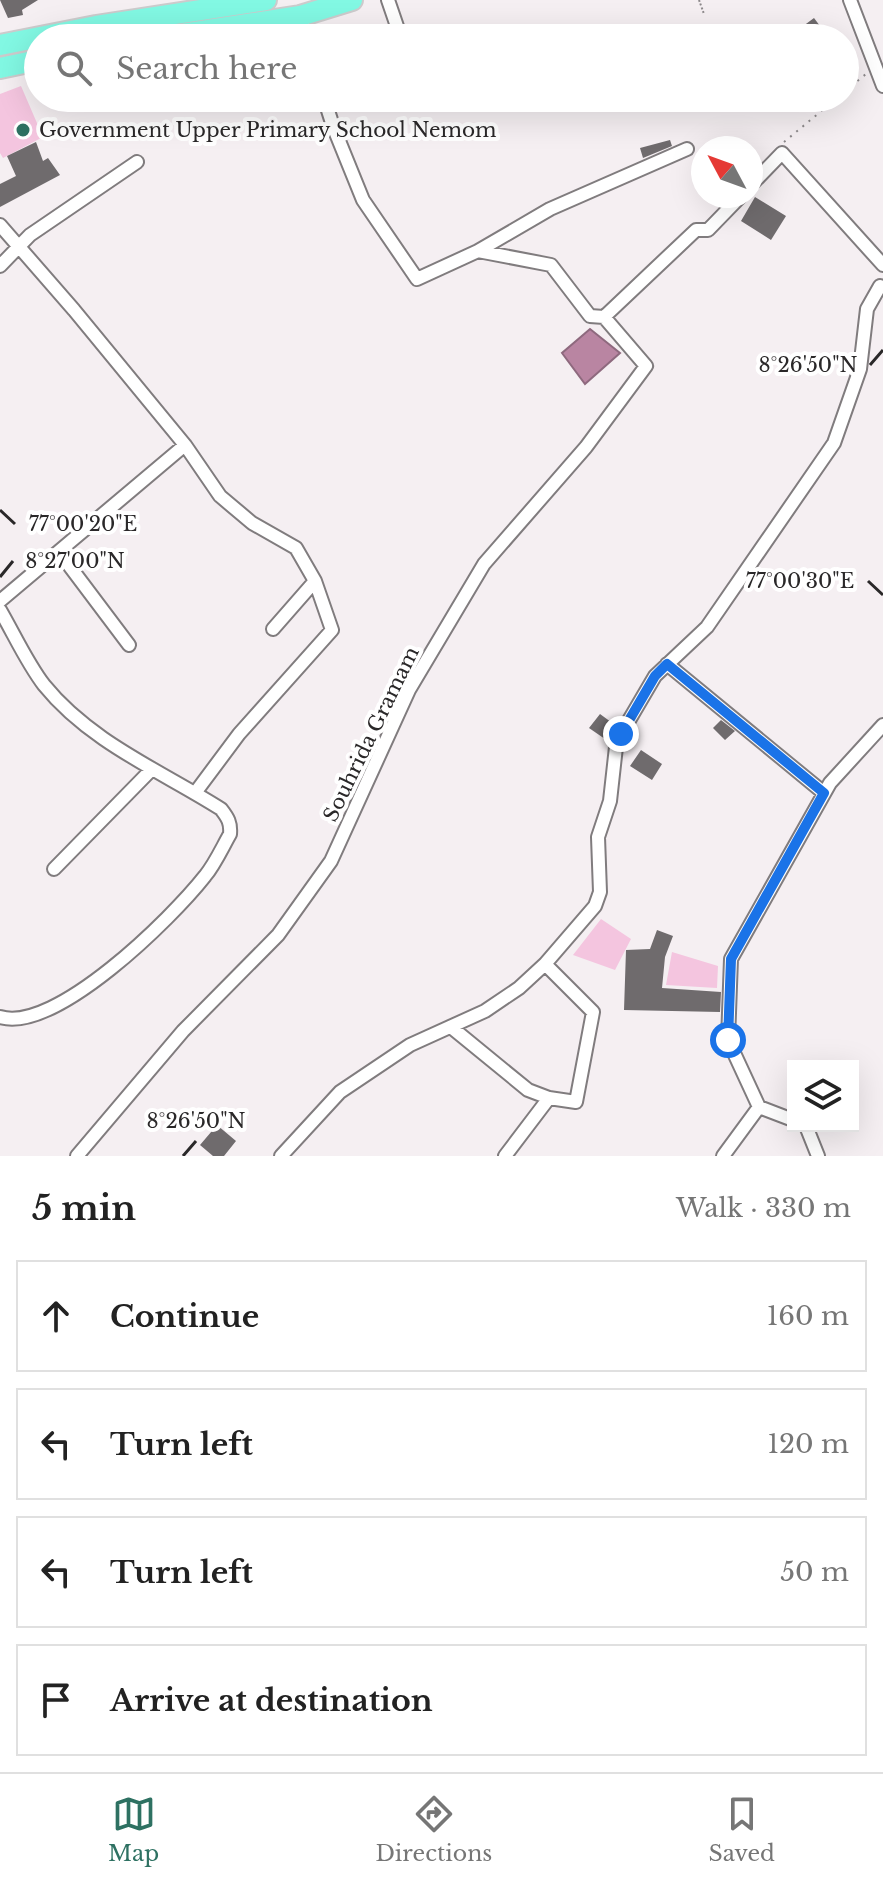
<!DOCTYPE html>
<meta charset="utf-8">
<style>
body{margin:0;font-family:"Libre Baskerville",serif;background:#f2f2f2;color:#222}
.controls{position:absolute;right:24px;bottom:24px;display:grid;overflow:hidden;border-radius:0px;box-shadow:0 8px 32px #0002}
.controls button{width:72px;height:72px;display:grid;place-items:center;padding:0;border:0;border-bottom:2px solid #e0e0e0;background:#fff;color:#222;font:40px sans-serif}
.compass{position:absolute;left:691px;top:136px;width:72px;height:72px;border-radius:50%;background:#fff;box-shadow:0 8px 32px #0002;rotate:311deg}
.stop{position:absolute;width:24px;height:24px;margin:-18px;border:6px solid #1a73e8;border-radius:50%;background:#fff}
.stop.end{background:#1a73e8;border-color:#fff;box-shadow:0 2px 8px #0008}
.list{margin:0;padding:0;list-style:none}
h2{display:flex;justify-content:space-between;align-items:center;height:104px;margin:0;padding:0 32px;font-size:34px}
h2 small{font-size:26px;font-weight:400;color:#767676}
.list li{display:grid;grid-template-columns:52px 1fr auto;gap:24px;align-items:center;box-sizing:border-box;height:112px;margin:0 16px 16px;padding:0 16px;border:2px solid #e0e0e0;border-radius:0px}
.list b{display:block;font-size:30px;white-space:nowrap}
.list em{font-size:26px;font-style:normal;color:#767676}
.icon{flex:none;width:44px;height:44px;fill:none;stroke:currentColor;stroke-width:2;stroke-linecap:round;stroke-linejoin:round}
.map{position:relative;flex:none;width:883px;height:1156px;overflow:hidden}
.search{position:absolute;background:#fff;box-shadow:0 8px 32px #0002;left:24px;right:24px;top:24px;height:88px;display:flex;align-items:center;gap:20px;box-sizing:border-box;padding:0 28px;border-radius:44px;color:#767676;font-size:30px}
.sheet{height:616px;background:#fff}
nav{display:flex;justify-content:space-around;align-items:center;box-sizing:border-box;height:112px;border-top:2px solid #e0e0e0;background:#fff;font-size:22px;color:#767676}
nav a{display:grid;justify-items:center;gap:4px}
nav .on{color:#2e7162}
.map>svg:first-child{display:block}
</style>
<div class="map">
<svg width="883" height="1156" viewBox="0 0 883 1156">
<rect width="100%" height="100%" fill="#f5eff2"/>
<!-- green -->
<path fill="#f4c5df" d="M21,86l22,51 -40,21 -3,-5v-59z
M601,919l30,20 -16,31 -42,-15z
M672,952l46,14 -1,22 -51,-3z"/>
<!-- water -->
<path fill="#b985a2" stroke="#8e697e" stroke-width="2" d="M590,329l30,24 -35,31 -23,-31z"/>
<!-- building -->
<path fill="#6f6b6d" d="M0,0h38l-16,10 1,5 -15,3z
M814,18l15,20h-42z
M670,140l2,6 -29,12 -3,-10z
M36,142l7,19 5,-3 12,17 -60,32v-23l16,-8 -9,-20z
M755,197l31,19 -15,24 -30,-19z
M600,714l15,11 -10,14 -16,-11z
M721,720l14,11 -10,9 -12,-12z
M641,750l21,14 -10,16 -22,-14z
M657,930l16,6 -8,21 -3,31 59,4 -1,20 -96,-2 2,-60 24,-1z
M217,1125l19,16 -12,15h-11l-13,-11z"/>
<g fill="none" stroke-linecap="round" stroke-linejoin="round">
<defs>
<path id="minor" d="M388,0l13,38
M850,0l33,86
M300,16l6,22
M324,98l9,28 30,74 54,79 61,-28 73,14 39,51 14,1 92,-87h12l33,-34
M751,185l31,-32 101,112
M0,225l74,85 111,135 35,51 32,27 44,25 19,33 17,49 -93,104 -44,59
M478,251l72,-42 137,-60
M0,266l30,-31 107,-73
M59,552l70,93
M0,601l185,-156
M0,610c14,24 27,53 44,75 46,57 117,86 177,124 7,9 10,14 9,25 -8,14 -15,30 -25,42 -33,42 -150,158 -205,141
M273,629l42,-48
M667,664l157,129
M54,869l98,-100
M451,1027l77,63 21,8 27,4 17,-90 -48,-48
M759,1107l-31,-67 3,-81 99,-176 53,-58
M806,1126l12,30
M77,1156l106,-125 95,-96 53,-74 78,-171 75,-126 102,-117 60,-81 -42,-49
M281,1156l59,-64 70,-47 75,-34 34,-23 26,-24 50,-58 5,-14 -2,-55 12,-36 6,-54 5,-13 34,-58 52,-49 127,-184 26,-74 7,-60 13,-23
M505,1156l44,-58
M723,1156l36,-49 34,13"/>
<path id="primary" d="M156,38l144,-22 52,-16
M0,45l96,-19 170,-26
M0,68l38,-8"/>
</defs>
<!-- minor casing -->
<use href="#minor" stroke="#807c7e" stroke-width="16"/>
<!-- primary casing -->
<use href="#primary" stroke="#cccbcc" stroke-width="24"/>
<!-- path -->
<path stroke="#8d898b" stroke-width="2" stroke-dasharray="2 6" stroke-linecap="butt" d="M699,0l5,14 -5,-14
M845,91l21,-17
M784,142l53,-44"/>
<!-- minor -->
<use href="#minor" stroke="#fff" stroke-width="12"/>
<!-- primary -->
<use href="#primary" stroke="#82f8e3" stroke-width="20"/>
</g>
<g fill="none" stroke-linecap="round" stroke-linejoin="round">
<!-- route -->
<path stroke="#1a73e8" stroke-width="10" d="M621,734l34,-58 12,-12 157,129 -93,166 -3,81"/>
</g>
<!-- ticks -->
<path fill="none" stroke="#2a2829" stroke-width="3" d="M870,365l13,-15M0,510l15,14M0,577l13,-16M868,581l15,14M183,1156l13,-15"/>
<!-- markers -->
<circle fill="#2e7162" stroke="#fff" stroke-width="3" cx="23" cy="130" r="8"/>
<g text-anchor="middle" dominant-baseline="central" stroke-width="8" stroke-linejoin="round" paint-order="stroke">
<!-- poi labels -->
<g font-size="20" fill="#2a2829" stroke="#fff" text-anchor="start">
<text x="39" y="130">Government Upper Primary School Nemom</text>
</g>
<!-- street labels -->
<g font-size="20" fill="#2a2829" stroke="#fff">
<text transform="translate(371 734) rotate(-64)">Souhrida Gramam</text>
</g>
</g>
<g font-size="20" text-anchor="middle" fill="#2a2829" stroke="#fff" stroke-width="8" stroke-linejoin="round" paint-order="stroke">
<text x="808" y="372">8°26'50"N</text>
<text x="83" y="531">77°00'20"E</text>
<text x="75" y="568">8°27'00"N</text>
<text x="800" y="588">77°00'30"E</text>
<text x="196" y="1128">8°26'50"N</text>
</g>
</svg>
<div class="controls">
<button><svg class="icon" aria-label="layers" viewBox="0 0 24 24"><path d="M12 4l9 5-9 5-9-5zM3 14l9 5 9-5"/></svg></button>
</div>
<svg class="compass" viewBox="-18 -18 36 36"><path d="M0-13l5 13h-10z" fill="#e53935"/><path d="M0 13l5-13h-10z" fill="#767676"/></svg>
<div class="stop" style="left:728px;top:1040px"></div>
<div class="stop end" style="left:621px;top:734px"></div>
<div class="search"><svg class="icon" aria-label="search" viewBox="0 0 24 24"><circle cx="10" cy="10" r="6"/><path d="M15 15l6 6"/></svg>Search here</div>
</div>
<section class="sheet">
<h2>5 min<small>Walk · 330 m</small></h2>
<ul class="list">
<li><svg class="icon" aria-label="ahead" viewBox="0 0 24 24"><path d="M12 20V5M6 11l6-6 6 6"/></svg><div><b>Continue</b></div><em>160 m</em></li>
<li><svg class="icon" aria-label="left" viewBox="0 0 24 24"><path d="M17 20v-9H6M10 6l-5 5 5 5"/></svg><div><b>Turn left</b></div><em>120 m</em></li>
<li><svg class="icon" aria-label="left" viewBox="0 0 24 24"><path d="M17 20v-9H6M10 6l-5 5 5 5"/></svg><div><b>Turn left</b></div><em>50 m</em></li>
<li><svg class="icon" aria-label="arrive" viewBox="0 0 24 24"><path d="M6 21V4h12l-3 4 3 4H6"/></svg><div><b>Arrive at destination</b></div></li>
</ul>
</section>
<nav>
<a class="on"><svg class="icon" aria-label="map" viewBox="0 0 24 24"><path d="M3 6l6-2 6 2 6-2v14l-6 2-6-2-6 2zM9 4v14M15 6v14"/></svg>Map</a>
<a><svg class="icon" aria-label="directions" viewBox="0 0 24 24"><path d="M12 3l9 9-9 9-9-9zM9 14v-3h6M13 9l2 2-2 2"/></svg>Directions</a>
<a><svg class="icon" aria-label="saved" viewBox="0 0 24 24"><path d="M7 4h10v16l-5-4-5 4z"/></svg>Saved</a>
</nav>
